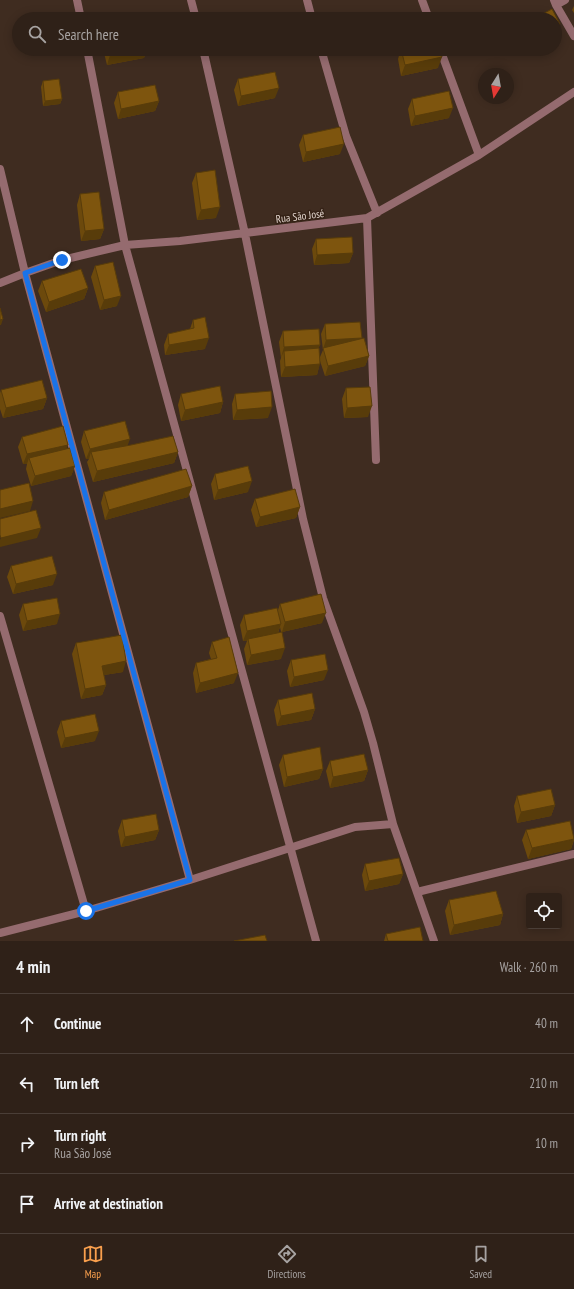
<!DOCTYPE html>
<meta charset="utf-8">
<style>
body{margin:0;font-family:"PT Sans Narrow",sans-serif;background:#372921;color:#f1f3f6}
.controls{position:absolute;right:12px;bottom:12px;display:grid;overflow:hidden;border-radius:4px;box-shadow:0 2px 10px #0003}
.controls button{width:36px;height:36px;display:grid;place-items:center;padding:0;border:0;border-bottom:1px solid #4a3e37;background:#2f2118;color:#f1f3f6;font:20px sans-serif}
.compass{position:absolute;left:478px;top:68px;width:36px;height:36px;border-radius:50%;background:#2f2118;box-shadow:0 2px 10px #0003;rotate:191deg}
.stop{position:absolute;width:12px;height:12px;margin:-9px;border:3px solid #1a73e8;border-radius:50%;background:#fff}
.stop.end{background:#1a73e8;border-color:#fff;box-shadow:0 1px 4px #0008}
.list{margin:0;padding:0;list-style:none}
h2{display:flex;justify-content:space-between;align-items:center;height:52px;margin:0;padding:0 16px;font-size:17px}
h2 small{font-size:13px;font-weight:400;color:#a7a3a2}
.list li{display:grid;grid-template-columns:26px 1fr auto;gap:12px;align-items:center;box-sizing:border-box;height:60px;padding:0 16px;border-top:1px solid #4a3e37}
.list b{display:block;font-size:15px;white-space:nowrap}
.list p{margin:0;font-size:13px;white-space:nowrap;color:#a7a3a2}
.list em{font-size:13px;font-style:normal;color:#a7a3a2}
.icon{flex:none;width:22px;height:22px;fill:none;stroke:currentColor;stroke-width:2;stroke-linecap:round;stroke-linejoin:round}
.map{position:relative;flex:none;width:574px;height:941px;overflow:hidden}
.search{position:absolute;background:#2f2118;box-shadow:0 2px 10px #0003;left:12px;right:12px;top:12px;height:44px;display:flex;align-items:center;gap:10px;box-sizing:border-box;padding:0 14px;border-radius:22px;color:#a7a3a2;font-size:15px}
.sheet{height:292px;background:#2f2118}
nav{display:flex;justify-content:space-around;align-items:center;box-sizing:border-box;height:56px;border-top:1px solid #4a3e37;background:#2f2118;font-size:11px;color:#a7a3a2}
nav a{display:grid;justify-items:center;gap:2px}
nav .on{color:#f99f4d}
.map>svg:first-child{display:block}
</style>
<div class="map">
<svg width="574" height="941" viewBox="0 0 574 941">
<rect width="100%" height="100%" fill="#3f2c20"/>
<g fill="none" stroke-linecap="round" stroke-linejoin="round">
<!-- minor -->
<path stroke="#956b6f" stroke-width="8" d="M77,0l4,19
M191,0l5,19
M307,0l5,19
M422,0l7,19
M554,0l2,5 18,31
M556,5l9,-5
M87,49l38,196 191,696
M203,49l42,185 58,285 20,79 41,114 9,31 20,81
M321,49l25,87 31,77
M440,49l39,106
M0,169l25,104 165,607
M367,218l9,242
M0,283l25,-10 37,-13 63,-15 55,-4 187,-23 112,-63 95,-63
M0,616l86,295
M417,892l157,-38
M0,933l86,-22 104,-31 165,-53 38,-3 41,117"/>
</g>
<!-- wall -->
<path fill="#6c490c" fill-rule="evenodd" d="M574,6v7l-2,-3z
M103,49h44l-3,9 -37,7z
M152,49h22l-22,4z
M401,49l37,19 -37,8 -3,-17z
M238,79l37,19 -37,8 -4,-16z
M43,81l19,18 -2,5 -17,2 -2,-19z
M118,92l41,9 -4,10 -37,8 -4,-16z
M412,99l37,19 -38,8 -3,-17z
M303,135l37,19 -37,8 -4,-17z
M196,173l20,45 -19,2 -5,-37z
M80,194l24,35 -4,10 -19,2 -4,-36z
M316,239l37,14 -4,10 -35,2 -2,-16z
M95,266l22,40 -17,4 -9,-33z
M42,281l46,7 -4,11 -38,13 -8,-21z
M193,320l12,29 -40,6 -1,-10 4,-11 22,-5z
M325,324l37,14 -1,1 8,17 -4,10 -40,10 -5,-15 -3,14 -36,2 -1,-16 1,-3 -2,-16 4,-11 37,14 -2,3 2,9 3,-7 -2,-16z
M346,388l22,29 -24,1 -2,-19z
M1,390l46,8 -4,11 -40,9 -3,-9v-16z
M181,394l42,8 -3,11 -39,8 -3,-16z
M235,394l33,24 -35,2 -1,-16z
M84,431l44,15 50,6 -4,11 -81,19 -6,-20 2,-3h-3l-5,-17z
M22,437l44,12 9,17 -4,10 -40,10 -5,-17 1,-5h-4l-5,-17z
M215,474l33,18 -34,8 -3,-16z
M192,486l-4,11 -83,23 -4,-17 3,-11z
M255,499l45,8 -4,11 -40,9 -5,-17z
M11,566l42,19 -40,9 -6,-17z
M23,604l34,20 -34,7 -4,-16z
M280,604l42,19 -40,9 -1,27 -34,6 -3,-16 3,-8h-4l-3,-16 4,-10 34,-5zM280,627l1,5 -3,1z
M212,642l22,41 -38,10 -3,-20 3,-10 15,-4 -2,-6z
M76,643l47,29 -19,3 2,10 -4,10 -21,4 -9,-45z
M291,660l33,20 -34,7 -3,-16z
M278,700l37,9 -4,11 -34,6 -3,-16z
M61,721l34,20 -34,7 -4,-16z
M283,755l40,14 -4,10 -35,8 -5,-22z
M330,761l38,9 -4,11 -34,7 -4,-17z
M517,796l38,9 -4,11 -34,7 -3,-17z
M122,820l37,10 -4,10 -34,7 -3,-16z
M526,830l48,8v2l-3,9 -43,10 -6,-19z
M365,864l38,10 -4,10 -34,7 -3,-16z
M449,900l54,14 -3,11 -50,10 -5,-24z
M386,934l37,7h-39z"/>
<!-- shaded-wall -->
<path fill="#583c0a" d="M560,24l-3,10 -2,1v-8z
M140,49h7l-3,9 -37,7 3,-10z
M154,49h20l-22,4z
M526,49h5l-6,3z
M442,57l-4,11 -37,8 4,-11z
M279,88l-4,10 -37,8 3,-10z
M62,99l-2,5 -17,2 2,-5z
M159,101l-4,10 -37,8 3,-10z
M453,108l-4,10 -38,8 4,-10z
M344,144l-4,10 -37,8 3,-10z
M220,207l-4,11 -19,2 4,-10z
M104,229l-4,10 -19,2 4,-10z
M353,253l-4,10 -35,2 3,-10z
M88,288l-4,11 -38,13 3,-10z
M121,296l-4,10 -17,4 4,-10z
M3,319l-2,6h-1v-5z
M209,338l-4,11 -40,6 4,-10z
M362,338l-4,10 -35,1 3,-9z
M320,345l-4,10 -32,-4 -3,7 3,-11z
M369,356l-4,10 -40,10 3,-10z
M320,364l-3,11 -36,2 4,-10z
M47,398l-4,11 -40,9 3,-10z
M223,402l-3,11 -39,8 4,-11z
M372,406l-4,11 -24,1 3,-10z
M272,407l-4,11 -35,2 4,-10z
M130,439l-4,11 -35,2 -2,7h-3l4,-10z
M68,445l-4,10 -35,3 -2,6h-4l4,-10z
M178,452l-4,11 -81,19 4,-11z
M75,466l-4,10 -40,10 4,-10z
M252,481l-4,11 -34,8 4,-10z
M192,486l-4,11 -83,23 4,-10z
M33,501l-3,10 -30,7v-9z
M300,507l-4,11 -40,9 4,-10z
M41,528l-4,10 -37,9v-7l1,-2z
M57,574l-4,11 -40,9 3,-10z
M326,613l-4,10 -40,9 3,-10z
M60,614l-3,10 -34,7 4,-10z
M281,624l-4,11 -29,4 -1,2h-4l4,-10z
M285,648l-4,11 -34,6 4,-10z
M126,661l-3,11 -25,4 4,-10z
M328,670l-4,10 -34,7 4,-10z
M238,673l-4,10 -38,10 4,-10z
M106,685l-4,10 -21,4 4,-10z
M315,709l-4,11 -34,6 4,-10z
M99,731l-4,10 -34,7 4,-10z
M323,769l-4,10 -35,8 3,-10z
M368,770l-4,11 -34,7 3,-11z
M555,805l-4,11 -34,7 4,-11z
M159,830l-4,10 -34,7 4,-10z
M574,839l-3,10 -43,10 4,-11z
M403,874l-4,10 -34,7 4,-10z
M503,914l-3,11 -50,10 4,-10z"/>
<!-- building -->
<path fill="#7e550e" stroke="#583c0a" d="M552,9l8,15 -5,3v-8h-22z
M109,49h31l-30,6z
M401,49h39l2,8 -37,8z
M275,72l4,16 -38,8 -3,-17z
M59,79l3,20 -17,2 -2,-20z
M155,85l4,16 -38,8 -3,-17z
M449,91l4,17 -38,8 -3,-17z
M340,127l4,17 -38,8 -3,-17z
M215,170l5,37 -19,3 -5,-37z
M99,192l5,37 -19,2 -5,-37z
M352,237l1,16 -36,2 -1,-16z
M113,262l8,34 -17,4 -9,-34z
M81,269l7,19 -39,14 -7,-21z
M0,308l3,11 -3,1z
M205,317l4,21 -40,7 -1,-11 26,-6 -1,-8z
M360,322l2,16 -36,2 -1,-16z
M319,329l1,16 -36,2 -1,-16z
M364,338l5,18 -41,10 -5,-18z
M319,348l1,16 -35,3 -1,-16z
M42,380l5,18 -41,10 -5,-18z
M220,386l3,16 -38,8 -4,-16z
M370,387l2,19 -25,2 -1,-20z
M271,391l1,16 -35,3 -2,-16z
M125,421l5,18 -40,10 -6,-18z
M63,426l5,19 -41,9 -5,-17z
M173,436l5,16 -81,19 -6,-19 40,-7z
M70,448l5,18 -40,10 -6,-18z
M248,466l4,15 -34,9 -3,-16z
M186,469l6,17 -83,24 -5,-18z
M29,483l4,18 -33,8v-19z
M295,489l5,18 -40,10 -5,-18z
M36,510l5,18 -40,10 -1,-3v-16z
M52,556l5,18 -41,10 -5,-18z
M321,594l5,19 -41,9 -5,-18z
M57,598l3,16 -33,7 -4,-17z
M277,608l4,16 -34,7 -3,-16z
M282,632l3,16 -34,7 -3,-16z
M122,635l4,26 -24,5 4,19 -21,4 -9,-46z
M229,637l9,36 -38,10 -4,-20 21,-5 -5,-16z
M325,654l3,16 -34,7 -3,-17z
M312,693l3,16 -34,7 -3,-16z
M95,714l4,17 -34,7 -4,-17z
M320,747l3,22 -36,8 -4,-22z
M364,754l4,16 -35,7 -3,-16z
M551,789l4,16 -34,7 -4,-16z
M156,814l3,16 -34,7 -3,-17z
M570,821l4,18 -42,9 -6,-18z
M399,858l4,16 -34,7 -4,-17z
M496,891l7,23 -49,11 -5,-25z
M420,927l3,14h-35l-2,-7z
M265,935l2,6h-33z"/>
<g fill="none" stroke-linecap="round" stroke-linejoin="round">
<!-- route -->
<path stroke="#1a73e8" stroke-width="5" d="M62,260l-37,13 165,607 -104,31"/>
</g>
<g text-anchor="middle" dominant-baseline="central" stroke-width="3" stroke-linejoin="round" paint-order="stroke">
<!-- street labels -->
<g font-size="11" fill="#e1d4cc" stroke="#352216">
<text transform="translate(300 216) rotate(-7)">Rua São José</text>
</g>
</g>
</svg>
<div class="controls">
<button><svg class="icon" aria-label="locate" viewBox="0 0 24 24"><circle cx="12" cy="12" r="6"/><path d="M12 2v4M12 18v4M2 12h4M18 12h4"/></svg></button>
</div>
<svg class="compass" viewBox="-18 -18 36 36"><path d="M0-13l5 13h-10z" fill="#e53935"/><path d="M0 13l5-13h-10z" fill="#a7a3a2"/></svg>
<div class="stop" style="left:86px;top:911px"></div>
<div class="stop end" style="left:62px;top:260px"></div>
<div class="search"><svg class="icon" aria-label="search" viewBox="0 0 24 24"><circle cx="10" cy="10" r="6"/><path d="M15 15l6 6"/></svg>Search here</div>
</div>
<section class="sheet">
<h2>4 min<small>Walk · 260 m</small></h2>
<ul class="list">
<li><svg class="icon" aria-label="ahead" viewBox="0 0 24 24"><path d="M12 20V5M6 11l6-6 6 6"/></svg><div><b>Continue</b></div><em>40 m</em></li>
<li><svg class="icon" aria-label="left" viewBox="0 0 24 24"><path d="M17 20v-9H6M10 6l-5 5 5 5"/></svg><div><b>Turn left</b></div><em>210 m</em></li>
<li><svg class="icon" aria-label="right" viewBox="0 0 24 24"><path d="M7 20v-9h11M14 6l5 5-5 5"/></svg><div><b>Turn right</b><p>Rua São José</p></div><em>10 m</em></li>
<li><svg class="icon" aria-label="arrive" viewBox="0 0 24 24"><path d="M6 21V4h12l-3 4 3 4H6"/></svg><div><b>Arrive at destination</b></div></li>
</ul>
</section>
<nav>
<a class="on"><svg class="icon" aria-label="map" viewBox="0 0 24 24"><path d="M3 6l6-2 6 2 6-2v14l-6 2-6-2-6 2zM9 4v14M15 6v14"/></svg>Map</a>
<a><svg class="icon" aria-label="directions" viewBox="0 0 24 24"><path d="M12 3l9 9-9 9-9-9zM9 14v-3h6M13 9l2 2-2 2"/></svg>Directions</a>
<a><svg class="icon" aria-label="saved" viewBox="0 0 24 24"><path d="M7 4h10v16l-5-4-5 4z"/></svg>Saved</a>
</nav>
